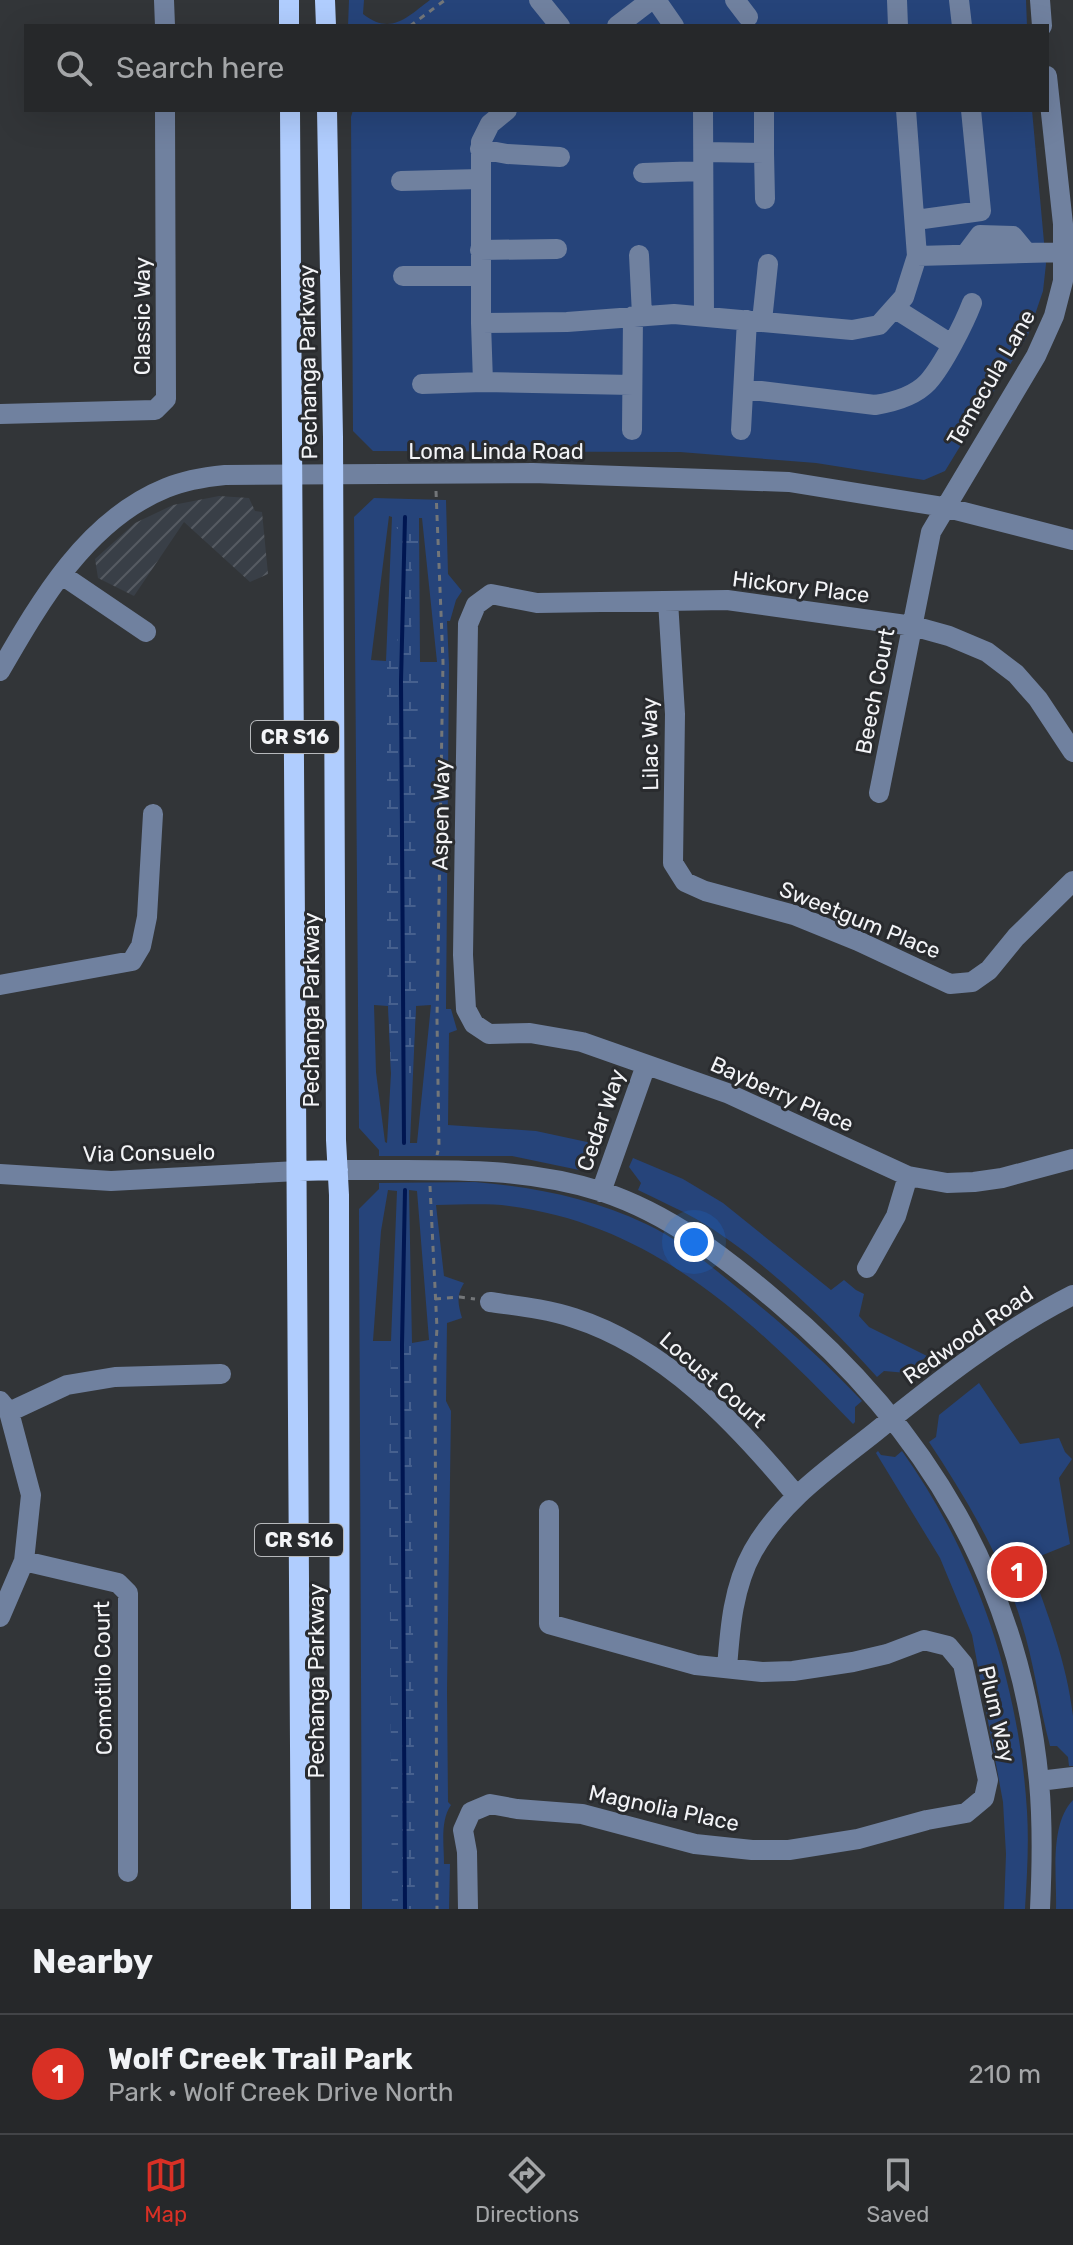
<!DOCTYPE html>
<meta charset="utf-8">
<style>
body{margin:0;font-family:Rubik,sans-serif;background:#2e3032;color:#f1f3f6}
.you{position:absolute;left:694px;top:1242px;width:28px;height:28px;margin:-20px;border:6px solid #fff;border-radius:50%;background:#1a73e8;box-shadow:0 0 0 12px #1a73e833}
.badge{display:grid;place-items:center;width:52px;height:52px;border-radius:50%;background:#d93025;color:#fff;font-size:26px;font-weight:700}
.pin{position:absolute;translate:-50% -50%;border:4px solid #fff;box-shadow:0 2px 8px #0006}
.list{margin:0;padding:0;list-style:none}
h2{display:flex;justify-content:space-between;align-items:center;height:104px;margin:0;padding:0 32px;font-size:34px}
h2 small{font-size:26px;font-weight:400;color:#a4a6a8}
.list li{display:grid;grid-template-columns:52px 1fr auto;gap:24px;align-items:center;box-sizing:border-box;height:120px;padding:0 32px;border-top:2px solid #424447}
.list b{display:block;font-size:30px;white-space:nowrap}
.list p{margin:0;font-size:26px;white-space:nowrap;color:#a4a6a8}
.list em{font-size:26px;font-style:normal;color:#a4a6a8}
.icon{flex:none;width:44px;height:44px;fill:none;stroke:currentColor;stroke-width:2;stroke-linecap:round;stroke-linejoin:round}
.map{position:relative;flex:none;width:1073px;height:1909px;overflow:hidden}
.search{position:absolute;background:#26282a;box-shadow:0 8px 32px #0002;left:24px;right:24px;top:24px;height:88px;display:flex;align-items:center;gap:20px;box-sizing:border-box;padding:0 28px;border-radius:0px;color:#a4a6a8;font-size:30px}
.sheet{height:224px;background:#26282a}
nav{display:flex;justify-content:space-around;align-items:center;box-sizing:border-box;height:112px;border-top:2px solid #424447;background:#26282a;font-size:22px;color:#a4a6a8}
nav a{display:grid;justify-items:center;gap:4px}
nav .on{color:#d93025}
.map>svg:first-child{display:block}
</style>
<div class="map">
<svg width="1073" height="1909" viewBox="0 0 1073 1909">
<defs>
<pattern id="industrial-furrows" width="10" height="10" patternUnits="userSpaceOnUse" patternTransform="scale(2)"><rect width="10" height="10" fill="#393f47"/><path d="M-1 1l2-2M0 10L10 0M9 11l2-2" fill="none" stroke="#565b62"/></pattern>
<pattern id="wetland-marsh" width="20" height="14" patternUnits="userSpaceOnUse" patternTransform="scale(2)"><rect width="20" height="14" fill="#26447a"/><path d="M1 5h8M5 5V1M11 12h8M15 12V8" fill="none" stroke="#46608e"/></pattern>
</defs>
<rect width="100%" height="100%" fill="#323538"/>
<!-- industrial -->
<path fill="url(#industrial-furrows)" d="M219,496l30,2 6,13 7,1 6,62 -18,8 -66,-60 -50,74 -36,-18 -3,-19 40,-36 38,-18z"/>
<!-- green -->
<path fill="#26447a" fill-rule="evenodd" d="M349,0h15l-1,14c28,22 44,3 67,-14h596l1,26h-679z
M353,110h679l14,154 -3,27 -15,44 -83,136 -21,9 -108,-17 -136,-11 -307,-1 -20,-20 -2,-314z
M374,498l72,2 2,74 14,17 -6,9 -6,21h-3l2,44 -3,344h5l6,21 -8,3 -1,92 88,6 65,14 -4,9 -16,9 -2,7 -67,-14h-133v-6l-20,-22 -5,-611zM389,516l3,1 -6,144 -15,-1zM419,518h3l15,144h-17zM374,1005l14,1 3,67 -4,70 -2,-1 -9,-70zM431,1005l-14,138h-7l6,-137z
M633,1158l50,21 40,24 108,87 13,-10 12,10 8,4 -5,22 10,11 58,29 -20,17 -23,-2 -7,6c-49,-55 -115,-119 -179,-157 -19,-11 -40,-20 -60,-30l3,-7 -12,-16z
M475,1182c59,5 117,16 171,42 40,19 74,50 109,78 38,31 73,63 107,99l-7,6v15l-2,2c-98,-101 -197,-199 -344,-218 -23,-3 -49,-1 -73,-1l8,71 20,7c-8,13 -6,21 -2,35l-15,5 -1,78 5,10 -4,280 1,111 3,3c-11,16 -7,39 -7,59h6l-1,45h-87l-3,-700 20,-20v-6zM388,1190l9,1 -6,150h-18l8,-110zM409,1190l8,1 12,149 -17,3z
M979,1383l41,61 39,-6 6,14 7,7 -13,19 11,66 -42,17c19,50 39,102 45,155 0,16 0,33 0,50h-4l-1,-9 -11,-11h-7c-11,-41 -16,-84 -29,-125 -20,-65 -55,-123 -92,-179l7,-5 3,-22z
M878,1451l3,4 14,2 7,-6c75,105 117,232 125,360 2,33 0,65 -2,98h-21l2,-55 -3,-52 -31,-167 -32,-77 -64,-105z
M1073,1800v109h-17c1,-33 -7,-84 17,-109z"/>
<!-- wetland -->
<path fill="url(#wetland-marsh)" d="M392,516l27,1v30l-7,4 -1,105 1,5 8,2 -5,102 1,240 -4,68h-21l-4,-108v-304h10l3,-125z
M391,1341l20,2 4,566h-23l-3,-425z"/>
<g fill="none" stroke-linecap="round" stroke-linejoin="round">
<!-- stream -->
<path stroke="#001651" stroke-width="4" d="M404,1143l-3,-462 4,-164
M405,1909l-3,-564 3,-155"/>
<!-- path -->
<path stroke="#737679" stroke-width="3" stroke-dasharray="6 6" stroke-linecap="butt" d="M410,26l35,-26
M436,491l7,171 -6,357 2,128 -2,8
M430,1186l7,142 -2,31 2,550
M435,1299l25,-2 15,2"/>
<!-- minor -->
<path stroke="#70819f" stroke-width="20" d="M164,0l1,26
M539,0l21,26
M656,0l18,26
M735,0l13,17
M897,0l1,26
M959,0l3,26
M1040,0l2,26
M617,26l34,-26
M507,110l-17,14 -9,18v181l86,-1 107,-8 178,16 27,-5 25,-28 13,-41
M703,110l1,206
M906,110l11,146 147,-4 9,4
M480,149l27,5 53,3
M704,152l60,1v-43
M764,153l1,46
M643,173l60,-2
M401,181l79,-2
M916,220l65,-9 -10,-101
M480,250l77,-1
M639,255l3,60
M965,255l15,-20 33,1 14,17
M403,276h77
M894,308l57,36
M762,321l6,-57
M481,323l2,59 149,3
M422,384l61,-2
M744,389l131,16c19,-3 40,-9 53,-23 15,-17 36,-58 44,-79
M0,414l155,-4 11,-11 -1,-289
M632,430l1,-114
M741,430l6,-110
M62,575l84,57
M668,601l7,113 -2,149 12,19 20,9 89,24 64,26 92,43 22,-2 17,-12 27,-33 57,-56
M0,671c41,-71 87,-151 166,-183 19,-8 39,-11 59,-13l308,-2 256,9 155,25 129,33
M1073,752l-35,-53 -22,-25 -29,-22 -38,-16 -36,-10 -186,-26 -190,3 -46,-9 -15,11 -8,19 -5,331 3,54 8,15 15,10 41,-1 52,9 145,51 181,83 39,7 27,-1 28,-4 71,-19
M879,793l52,-261 105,-176 18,-40 9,-35v-57l-16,-148
M0,985l132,-24 9,-15 6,-29 6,-103
M338,1170c90,1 178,-6 265,22 66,22 120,64 173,109 151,127 244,282 263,481 4,42 3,85 1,127
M0,1174l111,7 187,-10
M601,1192l45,-127
M867,1268l29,-52 12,-40
M490,1302c28,4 57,7 84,16 91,29 162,105 222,177
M0,1401l9,11 22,83 -7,66 -24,56
M9,1412l58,-27 48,-8 106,-3
M24,1561l94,22 10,10v279
M727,1668c3,-40 6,-81 26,-117 29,-51 77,-83 121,-118 63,-51 126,-101 199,-138
M1039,1781l34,-4
M468,1909l-1,-57 -4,-22 8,-18 19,-8 27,5 65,5 113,30 57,6h37l69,-11 69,-19 39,-7 18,-15 4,-18 -25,-116 -15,-18 -24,-6 -37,14 -34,8 -60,9 -31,1 -66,-7 -147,-41v-114"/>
<!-- major -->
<path stroke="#b0cdfe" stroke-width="20" d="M289,0v26
M325,0l1,26
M290,110l11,1799
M327,110l6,327 3,703 3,55 1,714
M298,1171l40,-1"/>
</g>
<g text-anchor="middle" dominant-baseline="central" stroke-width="6" stroke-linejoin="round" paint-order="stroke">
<!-- shield labels -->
<g fill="#292b2e" stroke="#b6b8bb" stroke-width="2">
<rect x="251" y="721" width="88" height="32" rx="6"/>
<rect x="255" y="1524" width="88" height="32" rx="6"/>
</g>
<g font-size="20" font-weight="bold" fill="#f3f4f7">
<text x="295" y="737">CR S16</text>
<text x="299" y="1540">CR S16</text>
</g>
<!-- street labels -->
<g font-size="22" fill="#f3f4f7" stroke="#292b2e">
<text transform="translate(142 316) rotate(-90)">Classic Way</text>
<text transform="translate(308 362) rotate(-91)">Pechanga Parkway</text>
<text transform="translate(991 378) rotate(-60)">Temecula Lane</text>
<text x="496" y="451">Loma Linda Road</text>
<text transform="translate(801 587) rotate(7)">Hickory Place</text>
<text transform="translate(875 691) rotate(-79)">Beech Court</text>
<text transform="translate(650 744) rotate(-91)">Lilac Way</text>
<text transform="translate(441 815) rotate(-89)">Aspen Way</text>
<text transform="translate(860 920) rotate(22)">Sweetgum Place</text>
<text transform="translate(311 1010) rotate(-90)">Pechanga Parkway</text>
<text transform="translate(782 1094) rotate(24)">Bayberry Place</text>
<text transform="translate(601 1120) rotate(-71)">Cedar Way</text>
<text transform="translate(149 1153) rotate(-1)">Via Consuelo</text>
<text transform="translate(968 1335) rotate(-35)">Redwood Road</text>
<text transform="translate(713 1380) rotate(41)">Locust Court</text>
<text transform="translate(103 1678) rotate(-91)">Comotilo Court</text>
<text transform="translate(316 1681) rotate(-90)">Pechanga Parkway</text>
<text transform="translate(997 1714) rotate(77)">Plum Way</text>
<text transform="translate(664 1808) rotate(12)">Magnolia Place</text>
</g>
</g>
</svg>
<div class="you"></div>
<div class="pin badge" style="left:1017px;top:1572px">1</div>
<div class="search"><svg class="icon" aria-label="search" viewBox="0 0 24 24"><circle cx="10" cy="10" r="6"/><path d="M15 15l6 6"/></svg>Search here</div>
</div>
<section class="sheet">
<h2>Nearby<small></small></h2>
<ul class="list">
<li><span class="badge">1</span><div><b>Wolf Creek Trail Park</b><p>Park · Wolf Creek Drive North</p></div><em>210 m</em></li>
</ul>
</section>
<nav>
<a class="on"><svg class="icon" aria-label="map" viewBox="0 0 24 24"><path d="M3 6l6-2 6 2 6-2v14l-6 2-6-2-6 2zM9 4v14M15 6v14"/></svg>Map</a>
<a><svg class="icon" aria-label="directions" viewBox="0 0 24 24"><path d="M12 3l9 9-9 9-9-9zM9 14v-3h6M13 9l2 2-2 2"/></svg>Directions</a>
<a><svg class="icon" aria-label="saved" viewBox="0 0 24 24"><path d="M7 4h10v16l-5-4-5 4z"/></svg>Saved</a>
</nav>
